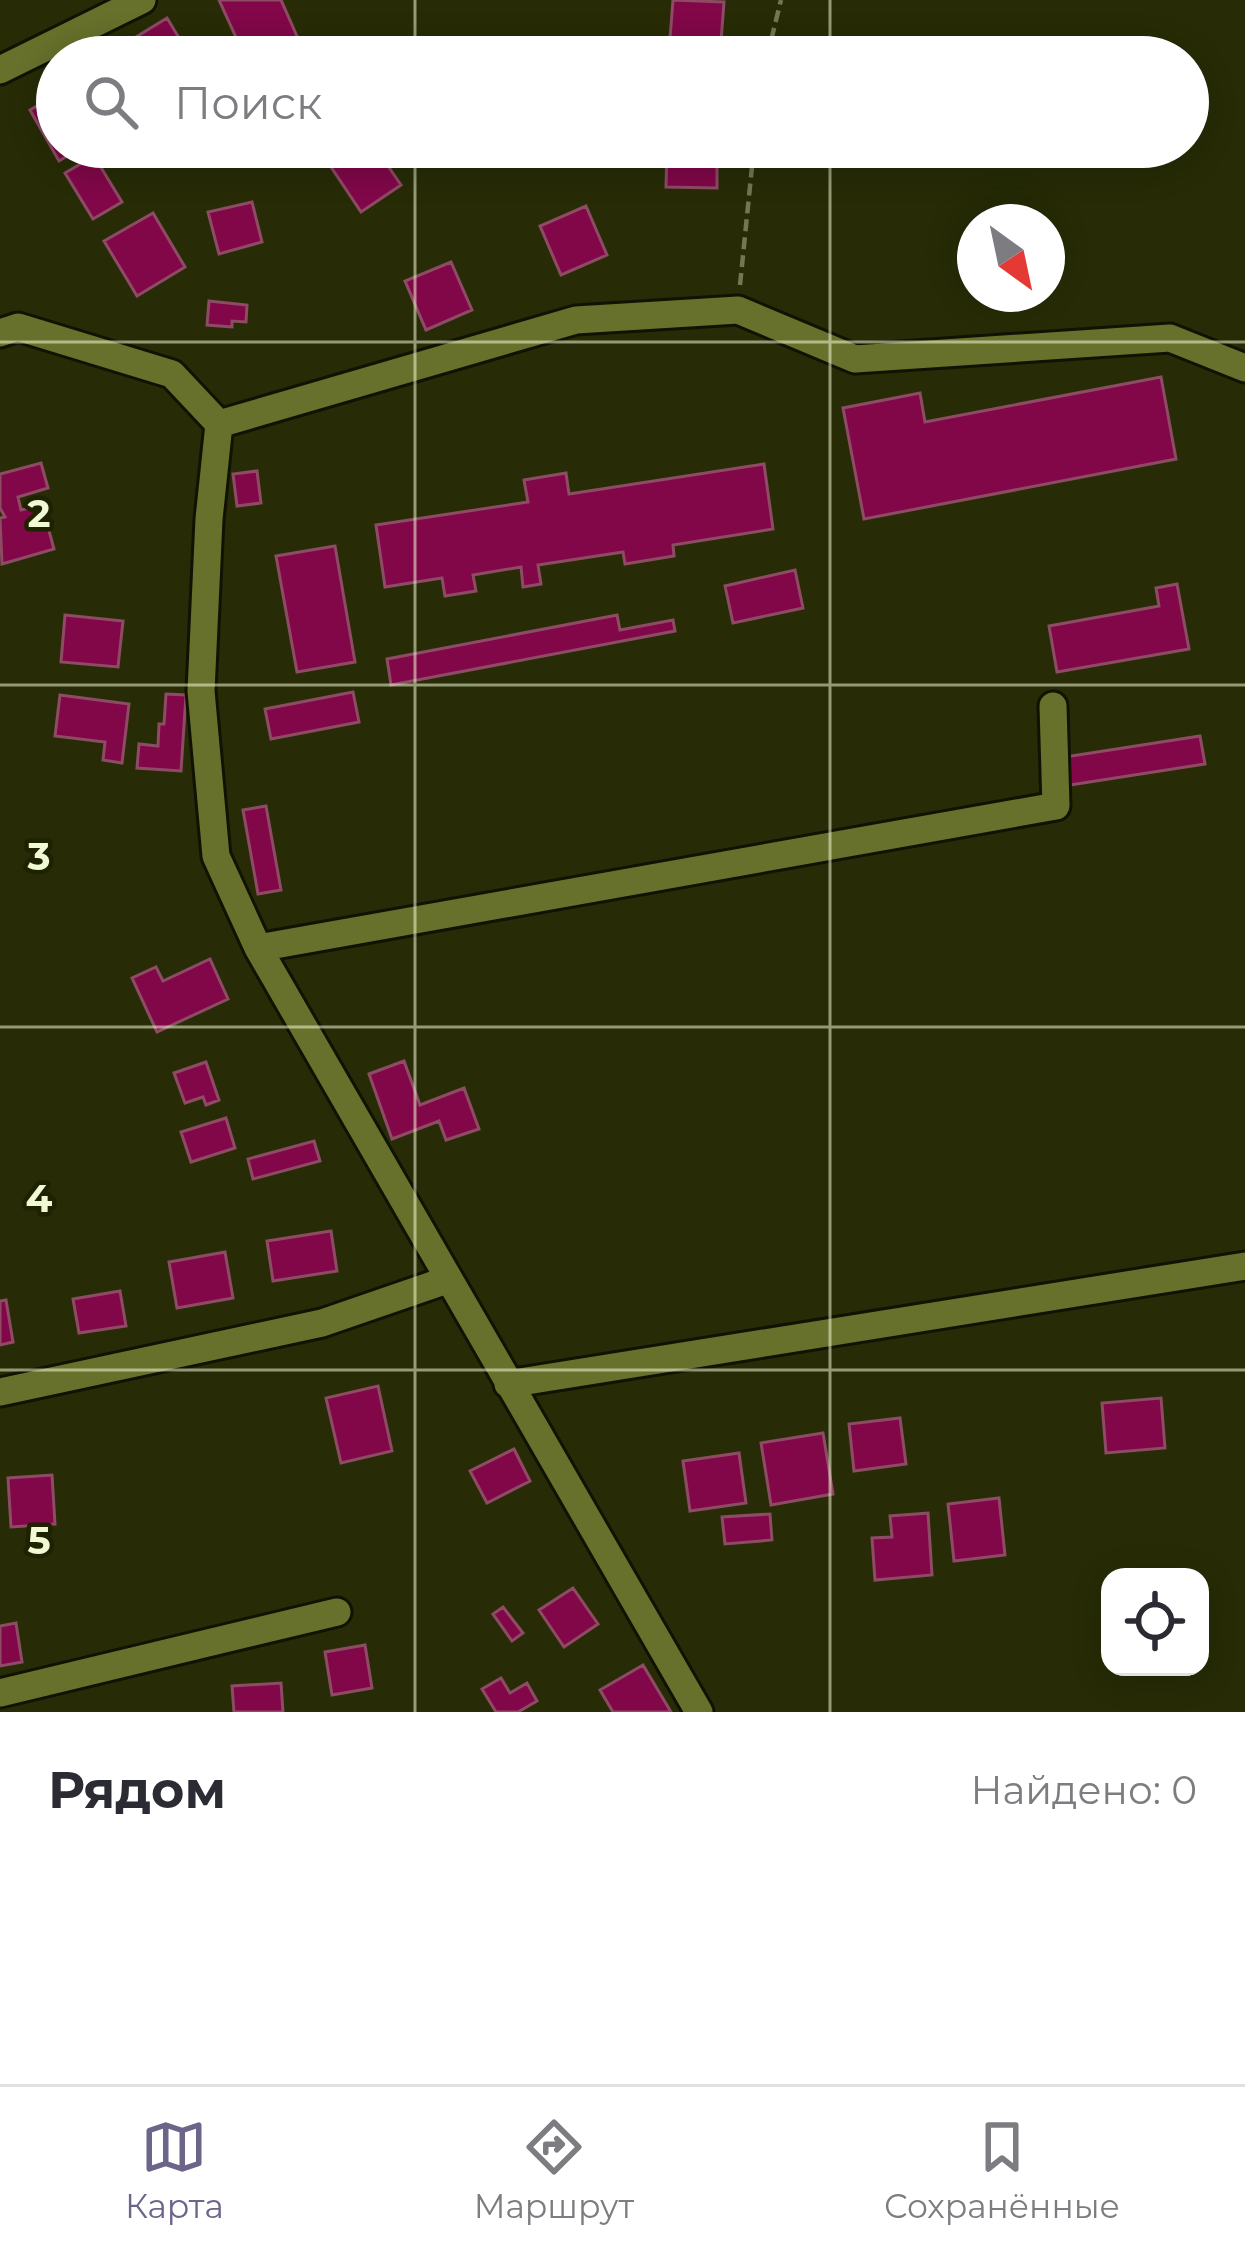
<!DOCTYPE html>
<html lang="ru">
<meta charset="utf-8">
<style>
body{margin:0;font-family:Montserrat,sans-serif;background:#f2f2f3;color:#2b2b33}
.controls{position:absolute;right:36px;bottom:36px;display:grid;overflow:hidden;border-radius:24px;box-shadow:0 6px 30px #0003}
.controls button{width:108px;height:108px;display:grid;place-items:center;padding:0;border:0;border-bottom:3px solid #e1e1e2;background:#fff;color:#2b2b33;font:60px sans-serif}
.compass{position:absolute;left:957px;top:204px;width:108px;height:108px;border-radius:50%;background:#fff;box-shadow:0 6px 30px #0003;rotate:147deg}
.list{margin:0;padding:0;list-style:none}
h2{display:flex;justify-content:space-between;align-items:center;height:156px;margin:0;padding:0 48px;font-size:51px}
h2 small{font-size:39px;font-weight:400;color:#7c7c81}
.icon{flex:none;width:66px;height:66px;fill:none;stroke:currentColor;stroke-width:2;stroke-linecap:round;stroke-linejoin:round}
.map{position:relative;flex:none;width:1245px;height:1712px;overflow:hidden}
.search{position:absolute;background:#fff;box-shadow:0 6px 30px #0003;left:36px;right:36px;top:36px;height:132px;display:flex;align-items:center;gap:30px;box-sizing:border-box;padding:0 42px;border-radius:66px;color:#7c7c81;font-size:45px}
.sheet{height:372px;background:#fff}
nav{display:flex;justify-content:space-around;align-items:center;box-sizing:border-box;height:168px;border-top:3px solid #e1e1e2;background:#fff;font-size:33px;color:#7c7c81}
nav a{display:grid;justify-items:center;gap:6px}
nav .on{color:#6d648a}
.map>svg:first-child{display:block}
</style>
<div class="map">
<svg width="1245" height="1712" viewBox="0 0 1245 1712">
<rect width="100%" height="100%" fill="#272c06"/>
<!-- building -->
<path fill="#810749" stroke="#8d4b64" stroke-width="3" d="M219,0h62l19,43 -30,14h-25z
M673,0l51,2 -4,53 -51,-4z
M167,18l23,38 -1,1h-40l-13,-20z
M57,94v53h25l-23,14 -29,-51z
M354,147h21l26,38 -40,27 -32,-48z
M667,147h50v41l-51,-1z
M812,147h62l1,11 -60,8z
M94,156l28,46 -29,17 -28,-46z
M252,202l10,40 -43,12 -11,-42z
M586,206l21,49 -46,20 -21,-49z
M153,213l32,54 -48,29 -33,-55z
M451,262l21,48 -46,20 -21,-49z
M209,301l38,4 -1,17 -14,-1v6l-25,-2z
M1161,377l15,82 -312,60 -21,-111 77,-15 5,29z
M41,463l7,25 -30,9 3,13 21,-5 12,44 -52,15 -2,-46 5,-1 -5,-9v-34z
M764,464l9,65 -100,16 1,11 -49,8 -2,-12 -85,13 3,19 -18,3 -2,-20 -48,8 3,16 -31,5 -3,-18 -57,9 -9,-62 152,-23 -4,-22 42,-7 3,21z
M257,471l4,32 -24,3 -4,-32z
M335,546l20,116 -58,10 -21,-116z
M795,570l8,38 -70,15 -8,-37z
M1177,584l12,65 -132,23 -8,-46 110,-20 -3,-18z
M65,615l58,6 -5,46 -57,-5z
M617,615l3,15 53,-10 2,11 -284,54 -4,-26z
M353,692l6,30 -88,17 -6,-30z
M166,694l20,1 -5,76 -44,-3 2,-24 19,2 1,-22h5z
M60,695l69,9 -7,59 -19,-3 2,-18 -50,-6z
M1200,736l5,28 -135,21 -5,-28z
M266,806l15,84 -23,4 -15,-84z
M210,959l18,40 -71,33 -25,-54 24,-11 7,14z
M404,1061l16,44 44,-17 15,41 -33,11 -7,-19 -47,18 -23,-65z
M206,1062l13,38 -13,5 -3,-8 -18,6 -11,-30z
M226,1118l9,30 -44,14 -10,-30z
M314,1141l6,20 -67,18 -5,-20z
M331,1231l6,40 -64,10 -6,-40z
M225,1252l8,46 -56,10 -8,-46z
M120,1291l6,35 -47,7 -6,-34z
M6,1300l7,42 -13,3v-44z
M378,1386l14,65 -51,12 -15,-65z
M1161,1398l4,50 -59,5 -4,-50z
M900,1418l6,46 -52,7 -5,-47z
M823,1433l10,61 -62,11 -10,-62z
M514,1449l16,32 -43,22 -17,-32z
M739,1453l7,50 -56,8 -7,-50z
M52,1475l3,49 -44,3 -3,-49z
M999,1498l6,57 -51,6 -6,-57z
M928,1513l4,62 -57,5 -3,-42 20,-1 -2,-21z
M770,1514l2,26 -47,4 -3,-27z
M573,1588l25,36 -34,23 -25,-37z
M503,1607l20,26 -11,8 -19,-27z
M16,1623l6,39 -22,4v-40z
M365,1645l7,43 -40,7 -7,-43z
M643,1665l28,47h-58l-13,-22z
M501,1678l9,15 17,-10 10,18 -19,11h-22l-14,-23z
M281,1683l2,29h-49l-2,-26z"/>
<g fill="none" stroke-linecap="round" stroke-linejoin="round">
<defs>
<path id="minor" d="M0,70l142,-70
M0,333l18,-6 154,47 47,50 -10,95 -8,172 15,165 42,92 441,764
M219,424l357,-104 162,-10 117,49 315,-21 75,30
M258,948l798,-142 -3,-100
M508,1384l737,-118
M0,1392l322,-69 125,-43
M0,1693l337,-81"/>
</defs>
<!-- minor casing -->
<use href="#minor" stroke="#101301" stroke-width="33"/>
<!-- path -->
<path stroke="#727853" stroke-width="4.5" stroke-dasharray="12 6" stroke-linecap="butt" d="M767,57l14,-57
M740,285l14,-138"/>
<!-- minor -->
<use href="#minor" stroke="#67712b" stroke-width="27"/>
</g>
<!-- grid -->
<path fill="none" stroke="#f0f8d4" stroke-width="3" stroke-opacity="0.55" d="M415,0v57M830,0v57M415,147v1565M830,147v1565M0,342h1245M0,685h1245M0,1027h1245M0,1370h1245"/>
<g font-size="39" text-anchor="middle" font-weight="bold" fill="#f0f8d4" stroke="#1e2200" stroke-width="9" stroke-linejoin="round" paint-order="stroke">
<text x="39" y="527">2</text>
<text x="39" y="870">3</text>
<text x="39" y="1212">4</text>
<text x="39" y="1554">5</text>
</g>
</svg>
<div class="controls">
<button><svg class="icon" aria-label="locate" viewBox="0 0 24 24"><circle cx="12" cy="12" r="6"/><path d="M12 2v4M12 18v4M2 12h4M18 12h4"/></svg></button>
</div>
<svg class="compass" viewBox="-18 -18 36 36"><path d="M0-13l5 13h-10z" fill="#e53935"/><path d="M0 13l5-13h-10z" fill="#7c7c81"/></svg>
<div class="search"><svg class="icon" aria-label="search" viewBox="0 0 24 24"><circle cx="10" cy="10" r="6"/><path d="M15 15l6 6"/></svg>Поиск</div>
</div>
<section class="sheet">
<h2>Рядом<small>Найдено: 0</small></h2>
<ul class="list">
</ul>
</section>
<nav>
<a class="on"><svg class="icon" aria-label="map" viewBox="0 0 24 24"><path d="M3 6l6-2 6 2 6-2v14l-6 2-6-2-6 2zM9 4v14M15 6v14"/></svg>Карта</a>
<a><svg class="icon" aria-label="directions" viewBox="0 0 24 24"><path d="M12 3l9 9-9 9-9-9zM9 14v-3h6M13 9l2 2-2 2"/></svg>Маршрут</a>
<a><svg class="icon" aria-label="saved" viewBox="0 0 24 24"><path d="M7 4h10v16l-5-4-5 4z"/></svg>Сохранённые</a>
</nav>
